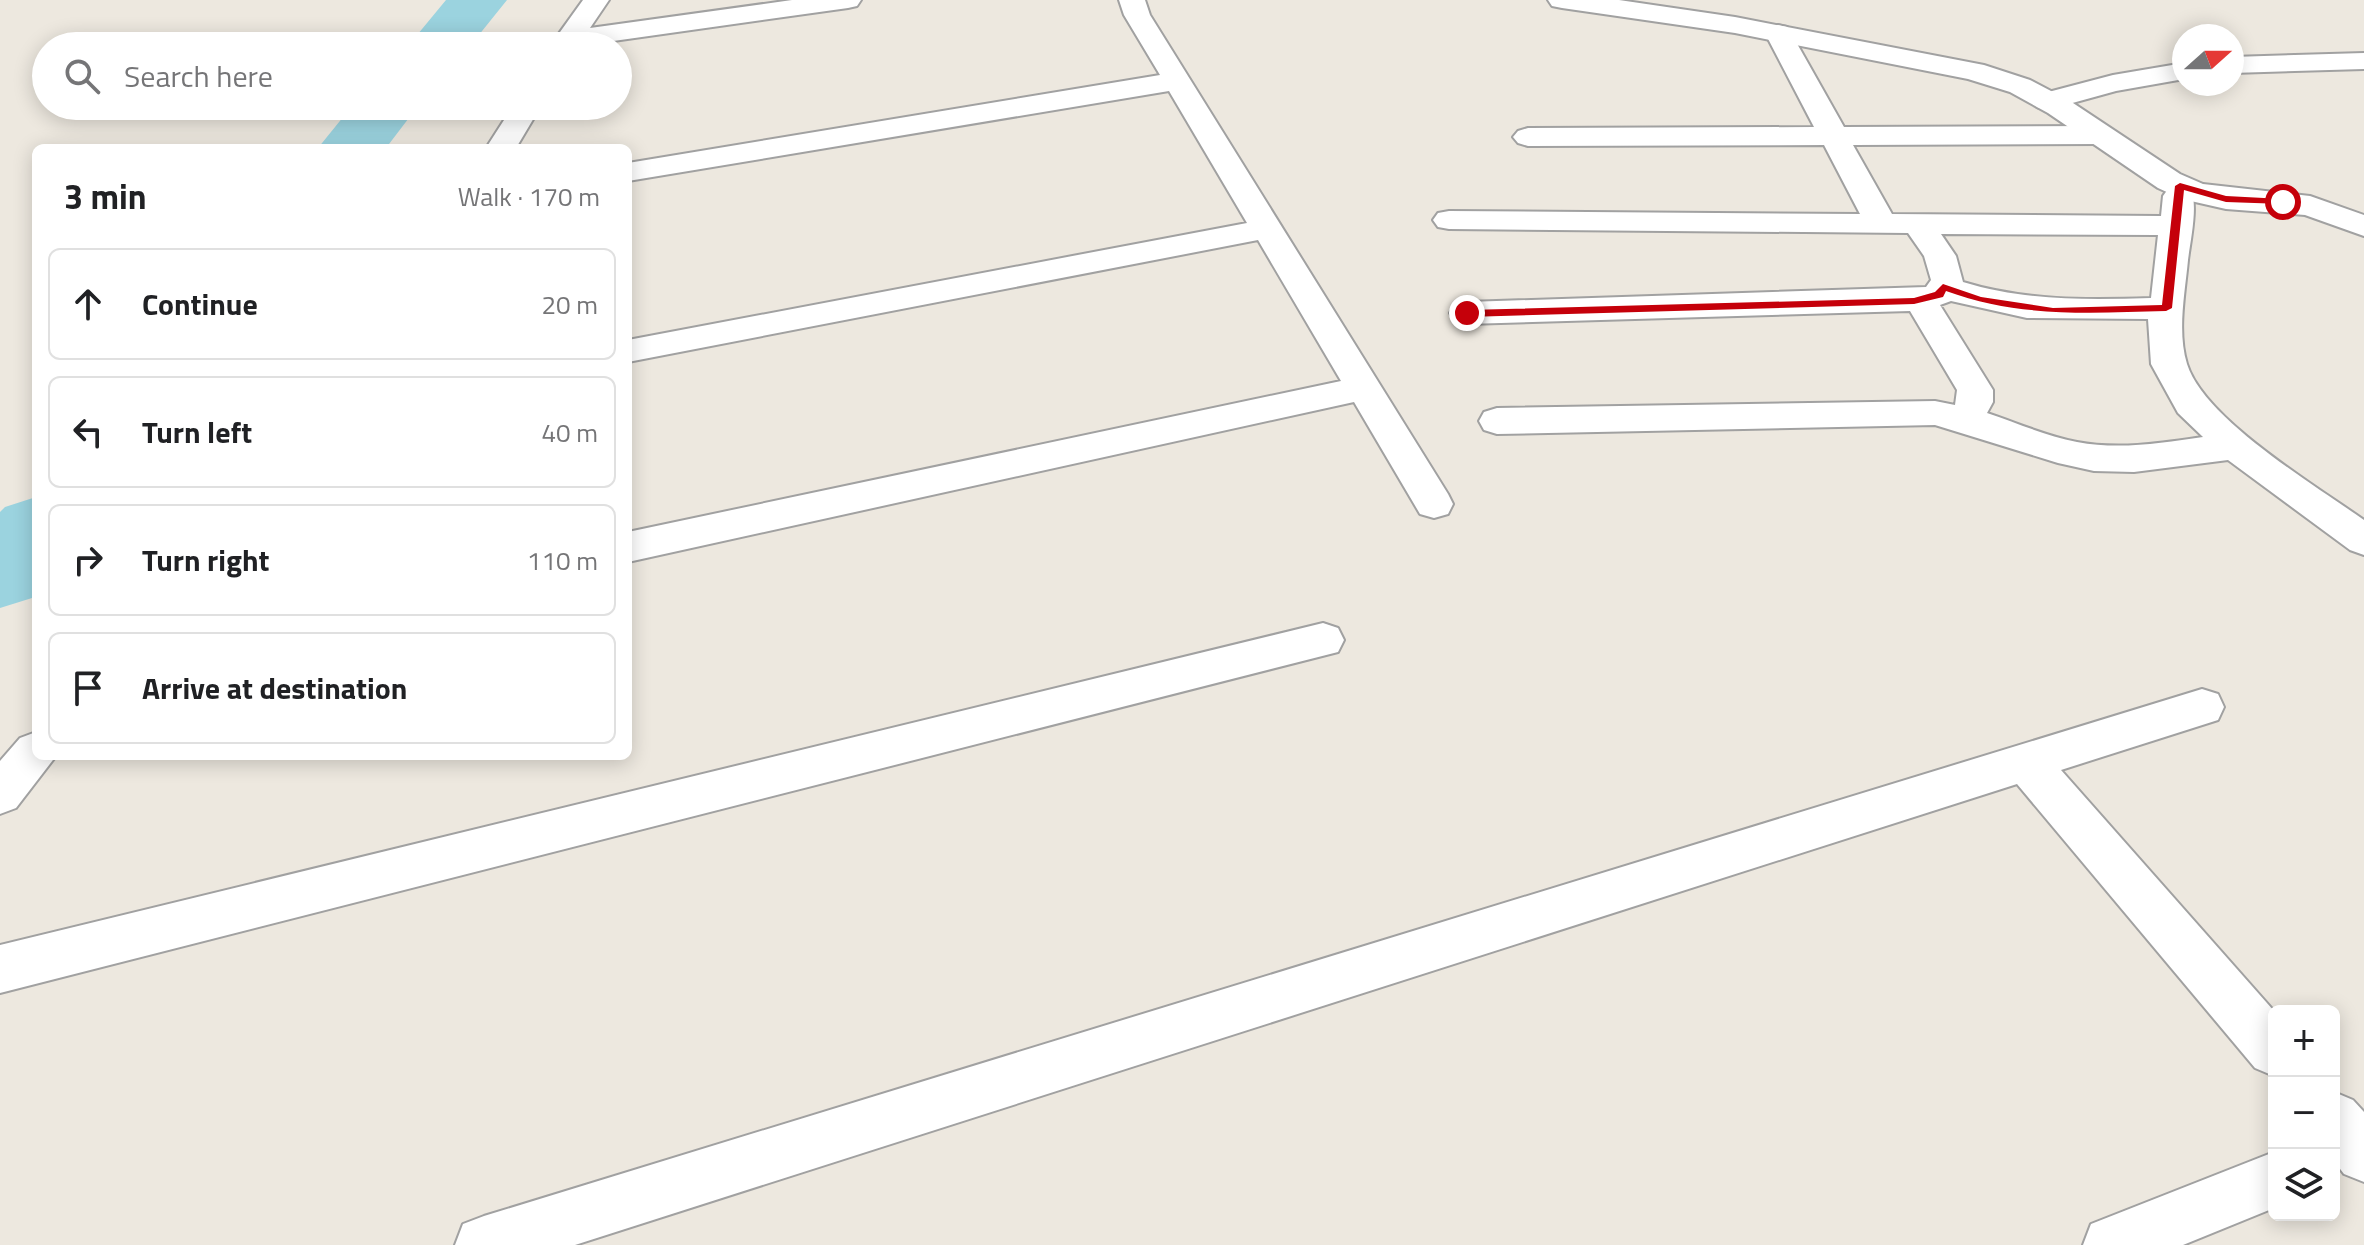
<!DOCTYPE html>
<meta charset="utf-8">
<style>
body{margin:0;font-family:"Titillium Web",sans-serif;background:#f2f2f2;color:#202124}
.controls{position:absolute;right:24px;bottom:24px;display:grid;overflow:hidden;border-radius:12px;box-shadow:0 4px 20px #0003}
.controls button{width:72px;height:72px;display:grid;place-items:center;padding:0;border:0;border-bottom:2px solid #e0e0e0;background:#fff;color:#202124;font:40px sans-serif}
.compass{position:absolute;left:2172px;top:24px;width:72px;height:72px;border-radius:50%;background:#fff;box-shadow:0 4px 20px #0003;rotate:69deg}
.stop{position:absolute;width:24px;height:24px;margin:-18px;border:6px solid #c5000a;border-radius:50%;background:#fff}
.stop.end{background:#c5000a;border-color:#fff;box-shadow:0 2px 8px #0008}
.list{margin:0;padding:0;list-style:none}
h2{display:flex;justify-content:space-between;align-items:center;height:104px;margin:0;padding:0 32px;font-size:34px}
h2 small{font-size:26px;font-weight:400;color:#757577}
.list li{display:grid;grid-template-columns:52px 1fr auto;gap:24px;align-items:center;box-sizing:border-box;height:112px;margin:0 16px 16px;padding:0 16px;border:2px solid #e0e0e0;border-radius:12px}
.list b{display:block;font-size:30px;white-space:nowrap}
.list em{font-size:26px;font-style:normal;color:#757577}
.icon{flex:none;width:44px;height:44px;fill:none;stroke:currentColor;stroke-width:2;stroke-linecap:round;stroke-linejoin:round}
.map{position:relative;flex:none;width:2364px;height:1245px;overflow:hidden}
.search{position:absolute;background:#fff;box-shadow:0 4px 20px #0003;left:32px;top:32px;width:600px;height:88px;display:flex;align-items:center;gap:20px;box-sizing:border-box;padding:0 28px;border-radius:44px;color:#757577;font-size:30px}
.panel{position:absolute;background:#fff;box-shadow:0 4px 20px #0003;left:32px;top:144px;width:600px;height:616px;border-radius:12px}
.map>svg:first-child{display:block}
</style>
<div class="map">
<svg width="2364" height="1245" viewBox="0 0 2364 1245">
<rect width="100%" height="100%" fill="#ede8df"/>
<g fill="none" stroke-linecap="round" stroke-linejoin="round">
<!-- river -->
<path fill="#9bd3df" fill-rule="evenodd" d="M446,0h61l-37,46h-62z
M352,106h66l-32,42h-68z
M36,497v96l-4,5 -32,10v-96l5,-5z"/>
<defs>
<path id="minor" d="M583,0h26l-19,28 202,-28h69l-4,6 -9,2 -270,38h-28z
M1119,0h26l5,15 298,479 5,10 -5,10 -14,4 -14,-4 -66,-112 -726,160v-30l713,-151 -83,-141 -630,122v-22l619,-117 -78,-132 -541,90v-18l532,-88 -36,-60z
M1778,25l9,2 4,6 53,94 257,-1 10,3 5,6 -5,6 -10,3 -248,1 39,69 269,2 2,-20 5,-7 11,-2 11,2c9,13 0,54 -2,71 -3,33 -11,72 -1,104 17,55 129,122 177,156v35l-14,-5 -122,-90 -94,12 -40,-1 -36,-8 -123,-38 -438,9 -13,-4 -5,-9 5,-9 13,-4 438,-7 20,4 2,-15 -47,-79 -443,13 -12,-3 -5,-8 5,-8 12,-3 459,-15 5,-7 -7,-24 -16,-23 -459,-4 -11,-2 -5,-7 5,-7 11,-2 411,3 -36,-69 -296,1 -10,-3 -5,-6 5,-6 10,-3 286,-1 -49,-94 4,-6zM1941,234l217,1 -7,63c-64,2 -126,3 -188,-16l-7,-26zM1951,301l76,17 121,1 3,45 27,49 25,24c-41,6 -84,13 -126,5 -31,-6 -60,-19 -90,-29l6,-11v-12l-53,-85z
M2364,53v16l-132,4v-16z
M2184,63v16l-68,12 -69,19 -10,-3 -4,-6 4,-6 76,-20z
M513,106h28l-25,42h-30z
M1323,623l15,5 6,12 -6,12 -1338,341v-48z
M2202,689l16,5 6,13 -6,13 -157,50 213,241v65l-19,-8 -238,-284 -1442,461h-120l8,-21 21,-8z
M36,732v24h20l-40,52 -16,6v-53l20,-23z
M2334,1092l19,8 11,12v70l-20,-8 -10,-13z
M2274,1152v56l-91,37h-100l8,-21z"/>
<path id="tertiary" d="M1548,0h71l116,17 249,48 46,15 40,21 110,73 23,10 107,12 54,19v21l-59,-21 -79,-6 -44,-10 -24,-11 -110,-75 -38,-21 -42,-13 -233,-46 -173,-25 -10,-2z"/>
</defs>
<!-- minor casing -->
<use href="#minor" stroke="#a1a1a1" stroke-width="4"/>
<!-- tertiary casing -->
<use href="#tertiary" stroke="#a1a1a1" stroke-width="4"/>
<!-- minor -->
<use href="#minor" fill="#fff" fill-rule="evenodd"/>
<!-- tertiary -->
<use href="#tertiary" fill="#fff" fill-rule="evenodd"/>
</g>
<!-- route -->
<path fill="#c5000a" d="M2180,183l46,13 57,3 5,3 -5,2 -57,-2 -42,-12 -12,118 -6,3c-77,2 -146,7 -220,-20l-3,6 -29,7 -447,13 -5,-4 5,-3 447,-12 21,-6 8,-8 38,13 72,11 109,-3 13,-119z"/>
</svg>
<div class="controls">
<button>+</button>
<button>−</button>
<button><svg class="icon" aria-label="layers" viewBox="0 0 24 24"><path d="M12 4l9 5-9 5-9-5zM3 14l9 5 9-5"/></svg></button>
</div>
<svg class="compass" viewBox="-18 -18 36 36"><path d="M0-13l5 13h-10z" fill="#e53935"/><path d="M0 13l5-13h-10z" fill="#757577"/></svg>
<div class="stop" style="left:2283px;top:202px"></div>
<div class="stop end" style="left:1467px;top:313px"></div>
<div class="search"><svg class="icon" aria-label="search" viewBox="0 0 24 24"><circle cx="10" cy="10" r="6"/><path d="M15 15l6 6"/></svg>Search here</div>
<section class="panel">
<h2>3 min<small>Walk · 170 m</small></h2>
<ul class="list">
<li><svg class="icon" aria-label="ahead" viewBox="0 0 24 24"><path d="M12 20V5M6 11l6-6 6 6"/></svg><div><b>Continue</b></div><em>20 m</em></li>
<li><svg class="icon" aria-label="left" viewBox="0 0 24 24"><path d="M17 20v-9H6M10 6l-5 5 5 5"/></svg><div><b>Turn left</b></div><em>40 m</em></li>
<li><svg class="icon" aria-label="right" viewBox="0 0 24 24"><path d="M7 20v-9h11M14 6l5 5-5 5"/></svg><div><b>Turn right</b></div><em>110 m</em></li>
<li><svg class="icon" aria-label="arrive" viewBox="0 0 24 24"><path d="M6 21V4h12l-3 4 3 4H6"/></svg><div><b>Arrive at destination</b></div></li>
</ul>
</section>
</div>
